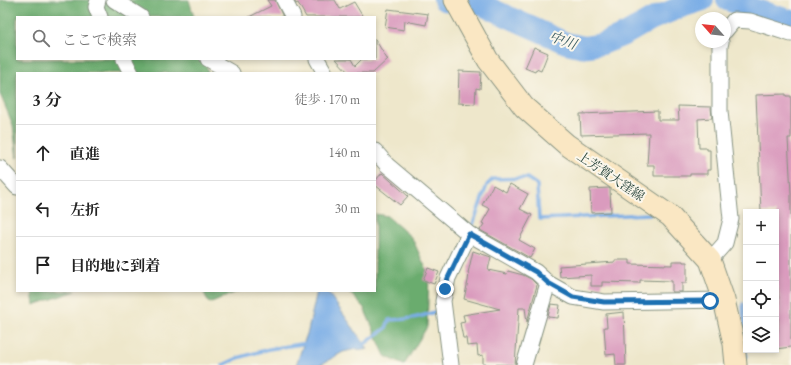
<!DOCTYPE html>
<html lang="ja">
<meta charset="utf-8">
<style>
body{margin:0;font-family:"EB Garamond","Noto Serif JP",serif;background:#f6f6f6;color:#222}
.controls{position:absolute;right:12px;bottom:12px;display:grid;overflow:hidden;border-radius:0px;box-shadow:0 2px 6px #0003}
.controls button{width:36px;height:36px;display:grid;place-items:center;padding:0;border:0;border-bottom:1px solid #e0e0e0;background:#fff;color:#222;font:20px sans-serif}
.compass{position:absolute;left:695px;top:12px;width:36px;height:36px;border-radius:50%;background:#fff;box-shadow:0 2px 6px #0003;rotate:297deg}
.stop{position:absolute;width:12px;height:12px;margin:-9px;border:3px solid #1f6fb2;border-radius:50%;background:#fff}
.stop.end{background:#1f6fb2;border-color:#fff;box-shadow:0 1px 4px #0008}
.list{margin:0;padding:0;list-style:none}
h2{display:flex;justify-content:space-between;align-items:center;height:52px;margin:0;padding:0 16px;font-size:17px}
h2 small{font-size:13px;font-weight:400;color:#767676}
.list li{display:grid;grid-template-columns:26px 1fr auto;gap:12px;align-items:center;box-sizing:border-box;height:56px;padding:0 16px;border-top:1px solid #e0e0e0}
.list b{display:block;font-size:15px;white-space:nowrap}
.list em{font-size:13px;font-style:normal;color:#767676}
.icon{flex:none;width:22px;height:22px;fill:none;stroke:currentColor;stroke-width:2;stroke-linecap:round;stroke-linejoin:round}
.map{position:relative;flex:none;width:791px;height:365px;overflow:hidden}
.search{position:absolute;background:#fff;box-shadow:0 2px 6px #0003;left:16px;top:16px;width:360px;height:44px;display:flex;align-items:center;gap:10px;box-sizing:border-box;padding:0 14px;border-radius:0px;color:#767676;font-size:15px}
.panel{position:absolute;background:#fff;box-shadow:0 2px 6px #0003;left:16px;top:72px;width:360px;height:220px;border-radius:0px}
.map>svg:first-child{display:block}
</style>
<div class="map">
<svg width="791" height="365" viewBox="0 0 791 365">
<rect width="100%" height="100%" fill="#fbf7ec"/>
<filter id="ink" filterUnits="userSpaceOnUse"><feTurbulence type="fractalNoise" baseFrequency=".025" numOctaves="2"/><feDisplacementMap in="SourceGraphic" scale="8" xChannelSelector="R" yChannelSelector="G"/><feConvolveMatrix kernelMatrix="1 2 1 2 8 2 1 2 1" color-interpolation-filters="sRGB"/></filter>
<filter id="wash" filterUnits="userSpaceOnUse"><feTurbulence type="fractalNoise" baseFrequency=".012" numOctaves="4" result="noise"/><feDisplacementMap in="SourceGraphic" scale="16" xChannelSelector="R" yChannelSelector="G"/><feGaussianBlur stdDeviation="0.9" result="paint"/><feColorMatrix in="noise" values="0 0 0 0 0 0 0 0 0 0 0 0 0 0 0 0 0 1.4 0 .05"/><feComposite in="paint" operator="in"/></filter>
<g filter="url(#wash)">
<rect width="100%" height="100%" fill="#eee7cb"/>
<!-- forest -->
<path fill="#6aac6e" stroke="#447451" d="M0,0h189l5,17h-177v42h188l3,14h-191v85l-4,-33 -13,-31z
M375,214l12,2 25,22 17,37 -2,52 -23,38 -19,-9 -21,-48 -16,-17h27z
M32,291h44l-42,14z
M203,291h36l-30,12z"/>
<!-- water -->
<path fill="#7aade6" stroke="#4c758d" d="M317,291h10l41,58 -5,1 -7,-1 -13,3 -23,13h-24l12,-34z"/>
<g fill="none" stroke-linecap="round" stroke-linejoin="round">
<!-- stream -->
<path stroke="#7aade6" stroke-width="3.5" d="M473,224l14,-39 6,-6 34,-1 10,7 2,34 111,-5
M743,304l3,53
M362,346l24,-18 3,-8c19,0 32,-3 51,-10
M223,365l15,-7 31,-9 39,-6"/>
<!-- river -->
<path stroke="#7aade6" stroke-width="22" d="M444,0l38,5 84,38 18,4 18,-3 24,-10 26,-15 29,-12 22,-7
M727,0l64,21"/>
</g>
<g id="blocks">
<!-- building -->
<path fill="#da9bbe" d="M267,0h8l8,17h-34l22,-11z
M294,0h41l5,9 14,-7 9,15h-57l-8,-14 -2,1z
M388,9l40,5 -2,11 -21,-4 -1,9 -19,-3z
M375,39l12,20h1l-15,14h-26l1,-1 -12,-13h15l4,7 7,-7h13z
M534,47l14,6 -7,18 -5,-2 -1,3 -10,-4z
M459,71l22,1 -1,17 -4,-1 -1,16 -17,-1z
M786,94v2h5v42h-3l3,56v153l-15,2v-17h2l1,-31 -1,-14h-2v-75h-15l-5,-117z
M678,106l33,1 1,11 -14,1 1,29h8v2h3v20h-3v4h-17v2h-36v-11h-7l2,-32 -68,2 -1,-21 78,-3v9h21z
M382,173l26,23 -8,9 -25,-20v-4z
M510,184l18,10 -8,15 12,6 -13,25 16,9 -5,9 -50,-28 4,-6 -2,-1 8,-14 -8,-4 11,-20 13,7z
M609,188l1,1 1,23 -20,1 -1,-24z
M473,251l18,6 -3,13 19,4 1,-3 15,4 8,4 6,6 -10,37 -2,-14h-6l-4,57 -32,-1v-9l-5,1 -1,-11 -10,1 -1,-8h-3l-3,-15 5,-1 -2,-7 37,-6 -36,-10 4,-18 1,-8h-1z
M615,260h15v4l42,1v-4h11v1h4v19h-1v2h-4v9h-10v-11l-32,-1v3l-38,-1v4h-11v-11l-31,2 -1,-11 56,-4z
M428,268l11,4 -5,12 -11,-4z
M551,304l9,1 -2,13 -10,-1z
M624,312l2,53h-10l-1,-11 -9,1 -2,-28h3l-1,-13z"/>
</g>
</g>
<g filter="url(#ink)">
<use href="#blocks" fill-opacity="0" stroke="#869280" stroke-width="1"/>
<g fill="none" stroke-linecap="round" stroke-linejoin="round">
<defs>
<path id="minor" d="M98,0l-2,7 4,10
M114,0l27,17
M284,0l9,17
M725,31l9,-11 16,1 41,13
M124,59l7,14
M208,59l24,14
M317,59l8,14
M375,151l12,14 82,69 67,38 12,11 25,14 31,5 120,-2
M0,168l17,19
M710,260l15,-17 6,-24 -11,-108v-65l1,-4
M451,365l-8,-64 5,-23 21,-44
M524,365l24,-82"/>
<path id="secondary" d="M455,0l33,60 36,47 42,37 104,72 40,44 14,40 10,44 2,21"/>
</defs>
<!-- minor casing -->
<use href="#minor" stroke="#869280" stroke-width="17"/>
<!-- secondary casing -->
<use href="#secondary" stroke="#869280" stroke-width="23"/>
<!-- minor -->
<use href="#minor" stroke="#fff" stroke-width="15"/>
<!-- secondary -->
<use href="#secondary" stroke="#fae7c3" stroke-width="21"/>
</g>
</g>
<g fill="none" stroke-linecap="round" stroke-linejoin="round" filter="url(#ink)">
<!-- route -->
<path stroke="#1f6fb2" stroke-width="5" d="M445,289l3,-11 21,-44 67,38 12,11 25,14 31,5 106,-1"/>
</g>
<g text-anchor="middle" dominant-baseline="central" stroke-width="4" stroke-linejoin="round" paint-order="stroke">
<!-- street labels -->
<g font-size="13" fill="#1f3d34" stroke="#fbf7ec">
<text transform="translate(611 176) rotate(34)">上芳賀大窪線</text>
</g>
<!-- water labels -->
<g font-size="14" font-style="italic" fill="#365960" stroke="#fbf7ec">
<text transform="translate(563 40) rotate(20)">中川</text>
</g>
</g>
</svg>
<div class="controls">
<button>+</button>
<button>−</button>
<button><svg class="icon" aria-label="locate" viewBox="0 0 24 24"><circle cx="12" cy="12" r="6"/><path d="M12 2v4M12 18v4M2 12h4M18 12h4"/></svg></button>
<button><svg class="icon" aria-label="layers" viewBox="0 0 24 24"><path d="M12 4l9 5-9 5-9-5zM3 14l9 5 9-5"/></svg></button>
</div>
<svg class="compass" viewBox="-18 -18 36 36"><path d="M0-13l5 13h-10z" fill="#e53935"/><path d="M0 13l5-13h-10z" fill="#767676"/></svg>
<div class="stop" style="left:710px;top:301px"></div>
<div class="stop end" style="left:445px;top:289px"></div>
<div class="search"><svg class="icon" aria-label="search" viewBox="0 0 24 24"><circle cx="10" cy="10" r="6"/><path d="M15 15l6 6"/></svg>ここで検索</div>
<section class="panel">
<h2>3 分<small>徒歩 · 170 m</small></h2>
<ul class="list">
<li><svg class="icon" aria-label="ahead" viewBox="0 0 24 24"><path d="M12 20V5M6 11l6-6 6 6"/></svg><div><b>直進</b></div><em>140 m</em></li>
<li><svg class="icon" aria-label="left" viewBox="0 0 24 24"><path d="M17 20v-9H6M10 6l-5 5 5 5"/></svg><div><b>左折</b></div><em>30 m</em></li>
<li><svg class="icon" aria-label="arrive" viewBox="0 0 24 24"><path d="M6 21V4h12l-3 4 3 4H6"/></svg><div><b>目的地に到着</b></div></li>
</ul>
</section>
</div>
